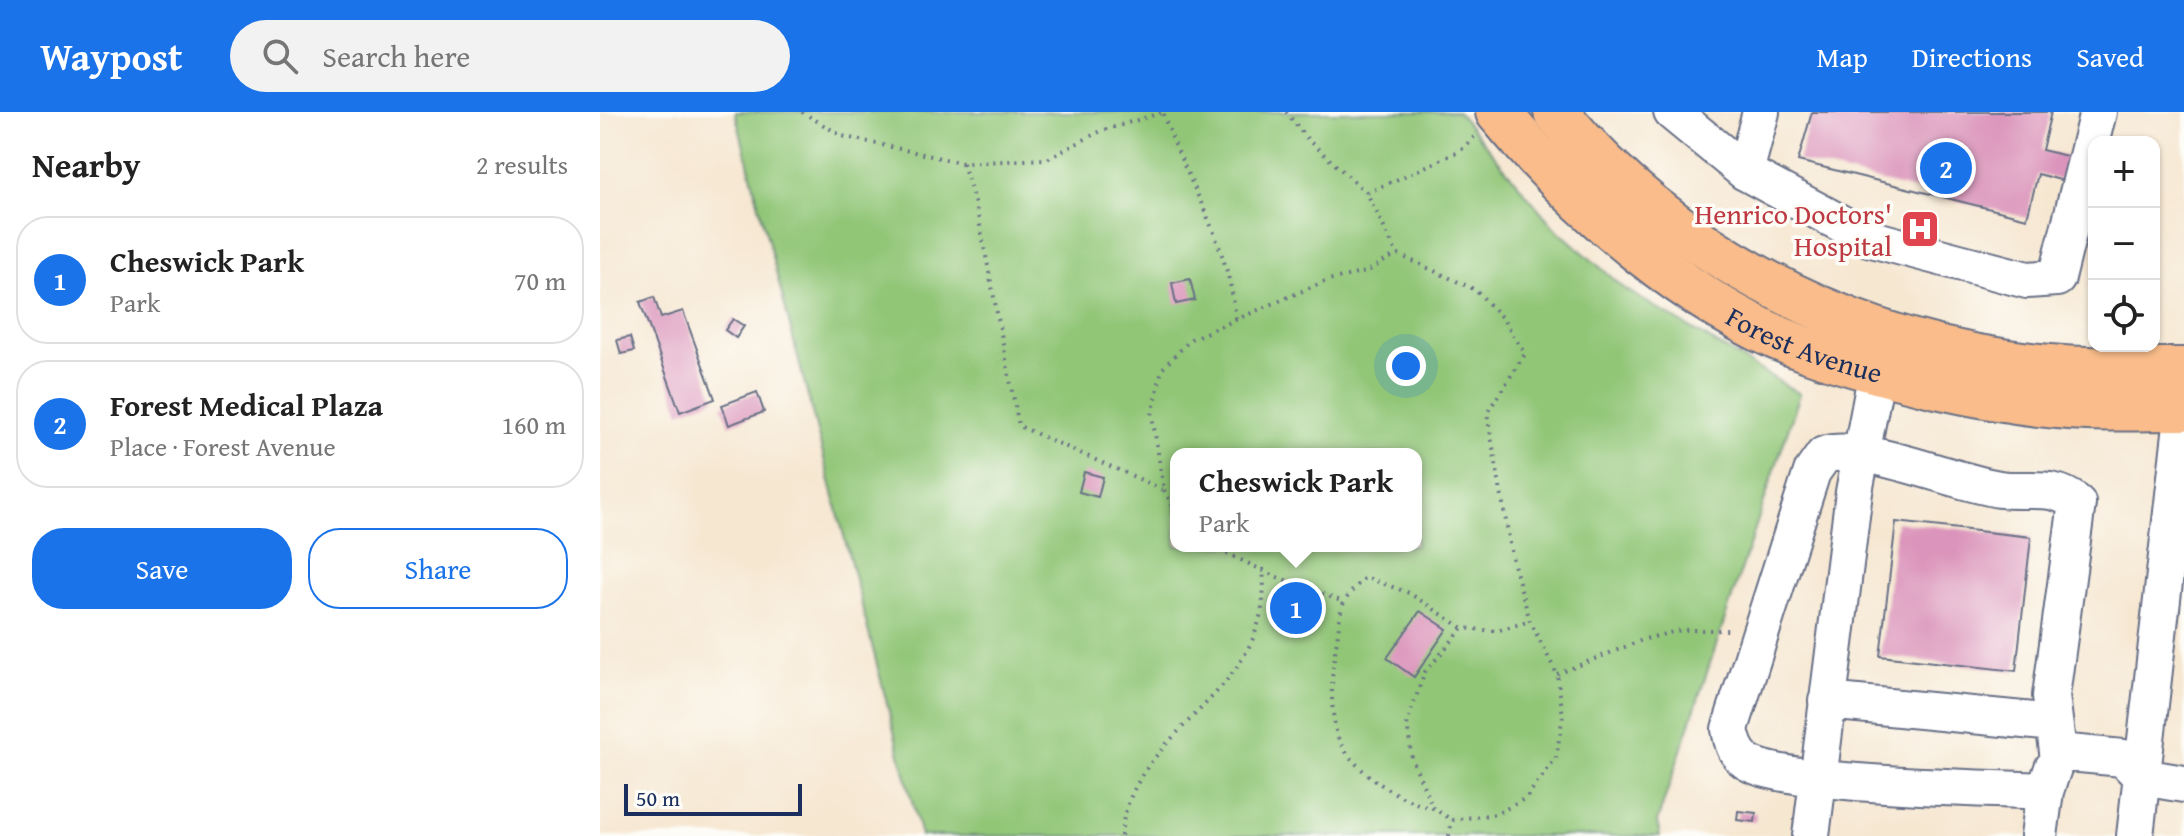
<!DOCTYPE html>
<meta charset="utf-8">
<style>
body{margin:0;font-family:"Gentium Book Plus",serif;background:#f2f2f2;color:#222}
.controls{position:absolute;right:24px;top:24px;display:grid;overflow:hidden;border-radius:16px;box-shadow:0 2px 6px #0004}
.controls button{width:72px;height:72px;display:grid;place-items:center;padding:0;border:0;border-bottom:2px solid #e0e0e0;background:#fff;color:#222;font:40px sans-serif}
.scale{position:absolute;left:24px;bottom:20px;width:178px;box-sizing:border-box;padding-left:8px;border:4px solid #1b2f5e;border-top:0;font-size:22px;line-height:28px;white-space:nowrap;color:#1b2f5e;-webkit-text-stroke:6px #fdfcf7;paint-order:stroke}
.you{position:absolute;left:806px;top:254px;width:28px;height:28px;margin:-20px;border:6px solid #fff;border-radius:50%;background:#1a73e8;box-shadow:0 0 0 12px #1a73e833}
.badge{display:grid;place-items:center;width:52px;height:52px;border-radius:50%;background:#1a73e8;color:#fff;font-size:26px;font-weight:700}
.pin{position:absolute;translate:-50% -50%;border:4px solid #fff;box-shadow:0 2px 8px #0006}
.popup{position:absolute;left:570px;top:336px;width:252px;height:104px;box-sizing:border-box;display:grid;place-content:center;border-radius:16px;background:#fff;filter:drop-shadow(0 2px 6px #0005);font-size:26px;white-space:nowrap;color:#767676}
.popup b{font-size:30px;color:#222}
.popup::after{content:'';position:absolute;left:50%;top:100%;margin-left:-16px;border:16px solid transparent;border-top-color:#fff}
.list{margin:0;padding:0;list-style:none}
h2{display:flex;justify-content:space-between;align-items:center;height:104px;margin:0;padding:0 32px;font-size:34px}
h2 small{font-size:26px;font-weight:400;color:#767676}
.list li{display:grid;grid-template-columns:52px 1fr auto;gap:24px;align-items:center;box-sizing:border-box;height:128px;margin:0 16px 16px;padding:0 16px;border:2px solid #e0e0e0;border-radius:32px}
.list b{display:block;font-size:30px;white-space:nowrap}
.list p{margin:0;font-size:26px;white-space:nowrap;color:#767676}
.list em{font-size:26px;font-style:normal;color:#767676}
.actions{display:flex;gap:16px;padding:24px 32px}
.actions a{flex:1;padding:18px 0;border:2px solid #1a73e8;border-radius:32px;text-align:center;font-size:28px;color:#1a73e8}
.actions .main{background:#1a73e8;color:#fff}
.icon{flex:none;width:44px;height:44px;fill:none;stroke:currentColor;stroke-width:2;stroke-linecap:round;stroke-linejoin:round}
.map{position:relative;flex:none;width:1584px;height:724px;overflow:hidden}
header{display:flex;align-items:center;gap:48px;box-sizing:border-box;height:112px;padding:0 40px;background:#1a73e8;color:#fff}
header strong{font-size:38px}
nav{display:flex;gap:44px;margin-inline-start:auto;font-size:28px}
.search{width:560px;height:72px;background:#f2f2f2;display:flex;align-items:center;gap:20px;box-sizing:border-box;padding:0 28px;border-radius:44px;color:#767676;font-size:30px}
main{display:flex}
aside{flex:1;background:#fff}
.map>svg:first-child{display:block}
</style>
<header>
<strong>Waypost</strong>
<div class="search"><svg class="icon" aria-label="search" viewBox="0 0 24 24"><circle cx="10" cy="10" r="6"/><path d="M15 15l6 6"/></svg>Search here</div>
<nav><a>Map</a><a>Directions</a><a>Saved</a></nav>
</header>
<main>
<aside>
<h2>Nearby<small>2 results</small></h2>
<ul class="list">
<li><span class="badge">1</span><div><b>Cheswick Park</b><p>Park</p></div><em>70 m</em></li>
<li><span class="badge">2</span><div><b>Forest Medical Plaza</b><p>Place · Forest Avenue</p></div><em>160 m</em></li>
</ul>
<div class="actions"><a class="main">Save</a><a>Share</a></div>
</aside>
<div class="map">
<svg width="1584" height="724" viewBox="0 0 1584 724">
<rect width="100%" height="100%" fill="#fdfcf7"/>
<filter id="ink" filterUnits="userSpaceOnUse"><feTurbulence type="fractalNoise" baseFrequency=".0125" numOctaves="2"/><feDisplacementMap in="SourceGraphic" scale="16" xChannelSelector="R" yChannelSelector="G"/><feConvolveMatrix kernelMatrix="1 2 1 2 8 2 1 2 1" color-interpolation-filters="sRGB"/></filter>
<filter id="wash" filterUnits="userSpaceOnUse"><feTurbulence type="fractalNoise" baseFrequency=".006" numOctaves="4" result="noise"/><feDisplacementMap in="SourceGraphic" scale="32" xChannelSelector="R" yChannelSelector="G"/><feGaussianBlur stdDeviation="1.8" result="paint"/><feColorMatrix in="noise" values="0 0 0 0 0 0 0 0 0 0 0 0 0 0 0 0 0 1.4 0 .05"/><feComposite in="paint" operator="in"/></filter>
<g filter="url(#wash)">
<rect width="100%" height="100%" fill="#f6e7d1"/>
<!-- green -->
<path fill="#91c677" stroke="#567a6a" stroke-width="2" fill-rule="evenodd" d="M135,0h723l96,115 71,62 175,105 -143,428 3,14h-739zM576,342h240v92h-240z"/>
<g id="blocks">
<!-- building -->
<path fill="#db94bb" d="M1212,0h239l-9,38 29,7 -7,24 -26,-7 -11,44 -229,-57z
M590,167l5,21 -19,4 -4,-21z
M54,185l7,21 22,-7 32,88 -35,13 -40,-110z
M133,207l11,7 -8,12 -11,-8z
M30,225l4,14 -13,3 -4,-14z
M157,280l7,20 -35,13 -7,-20z
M484,360l19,5 -5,20 -19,-5z
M1296,410l135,15 -15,134 -136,-15z
M820,499l27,18 -33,48 -27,-19z
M1138,699l18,2 -1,9 -18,-2z"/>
</g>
</g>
<g filter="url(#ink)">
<use href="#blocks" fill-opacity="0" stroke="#686f86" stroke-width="2"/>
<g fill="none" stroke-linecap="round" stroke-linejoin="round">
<defs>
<path id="minor" d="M1072,0l73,60 123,66 159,42 30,-2 41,-166
M1145,60l16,-60
M1227,589l227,22
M1542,665l42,7
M1445,679c-53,-3 -265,-5 -299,-30 -11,-8 -14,-20 -16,-32l82,-257 12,-17c40,-13 131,28 176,34 30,4 52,-6 77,14l-26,193 7,56 65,6 19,19
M1211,724l43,-344 23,-121
M1439,724l6,-45 8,-23
M1535,724l49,-429"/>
<g id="major">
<path id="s1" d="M898,0c77,94 195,197 310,238 42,15 86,26 129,36 49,11 99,20 150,22 32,1 65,0 97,0"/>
<path d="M956,0c111,135 280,225 452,250 59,9 117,8 176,8"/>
</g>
</defs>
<!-- minor casing -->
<use href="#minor" stroke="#686f86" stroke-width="40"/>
<!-- major casing -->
<use href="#major" stroke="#686f86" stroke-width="48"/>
<!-- path -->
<path stroke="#686f86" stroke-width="4" stroke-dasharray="2 6" stroke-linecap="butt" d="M202,0l40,24 121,27 84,-4 54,-28 63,-19
M686,0l22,28 59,53 30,61 79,36 27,29 22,35 -38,59 26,148 17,60 27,53 6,41 -7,43 -30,40 -30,16 -44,6 -19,-12 -21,-49 -5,-36 18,-51 38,-44 33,3 34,-10
M563,2c26,73 65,126 73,206
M363,51l15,52 41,211 145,64 -12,-75 10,-46 29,-30 137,-59 38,-8 31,-18
M767,81l93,-42 16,-16
M564,378l12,22
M612,434l60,29 69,26
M957,562l88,-35 36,-9h50
M833,696c-33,-6 -89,-42 -97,-77 -6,-28 -5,-56 0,-85 7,-40 -1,-38 29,-69l44,16 54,35
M521,724c10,-113 155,-137 142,-268
M849,724l3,-16"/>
<!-- minor -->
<use href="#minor" stroke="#fff" stroke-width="36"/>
<!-- major -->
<use href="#major" stroke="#f9bc8a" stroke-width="44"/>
</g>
</g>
<!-- icons -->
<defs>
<symbol id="hospital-square" viewBox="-11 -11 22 22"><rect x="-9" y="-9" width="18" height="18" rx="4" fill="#e0444e" stroke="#fdfcf7"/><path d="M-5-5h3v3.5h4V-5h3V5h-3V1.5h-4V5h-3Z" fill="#fff"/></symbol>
</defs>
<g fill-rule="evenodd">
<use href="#hospital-square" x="1298" y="95" width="44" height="44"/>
</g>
<g text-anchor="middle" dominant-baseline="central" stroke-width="7" stroke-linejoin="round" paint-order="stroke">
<!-- health labels -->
<g font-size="28" fill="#be3a42" stroke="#fdfcf7" text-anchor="end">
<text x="1292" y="101">Henrico Doctors'<tspan x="1292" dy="32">Hospital</tspan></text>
</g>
<!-- street labels -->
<g font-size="28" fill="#1b2f5e" stroke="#fdfcf7">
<text stroke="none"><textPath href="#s1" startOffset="390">Forest Avenue</textPath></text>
</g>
</g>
</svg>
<div class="controls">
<button>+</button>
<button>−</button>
<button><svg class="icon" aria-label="locate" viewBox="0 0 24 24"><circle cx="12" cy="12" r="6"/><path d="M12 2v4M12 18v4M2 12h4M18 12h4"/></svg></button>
</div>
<div class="scale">50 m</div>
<div class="you"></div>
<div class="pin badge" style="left:696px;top:496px">1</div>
<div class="popup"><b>Cheswick Park</b>Park</div>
<div class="pin badge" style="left:1346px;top:56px">2</div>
</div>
</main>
